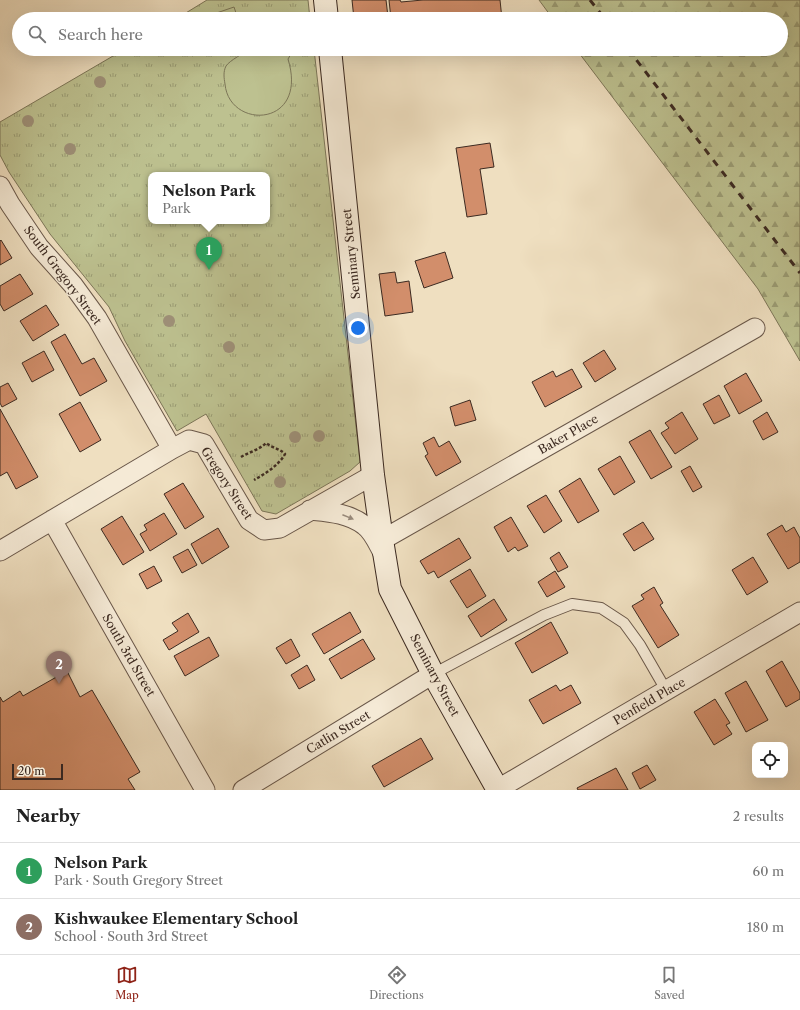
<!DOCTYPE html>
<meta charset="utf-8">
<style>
body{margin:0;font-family:"Libre Caslon Text",serif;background:#f2f2f2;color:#222}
.controls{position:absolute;right:12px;bottom:12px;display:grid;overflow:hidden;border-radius:8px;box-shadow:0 4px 16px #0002}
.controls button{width:36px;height:36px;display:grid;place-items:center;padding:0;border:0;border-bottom:1px solid #e0e0e0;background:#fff;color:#222;font:20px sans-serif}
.scale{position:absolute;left:12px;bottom:10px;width:51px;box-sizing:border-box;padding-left:4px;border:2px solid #3c2a21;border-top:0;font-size:11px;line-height:14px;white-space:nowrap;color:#3c2a21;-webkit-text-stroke:3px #f5ead6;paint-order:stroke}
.you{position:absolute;left:358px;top:328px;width:14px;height:14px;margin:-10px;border:3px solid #fff;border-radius:50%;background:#1a73e8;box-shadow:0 0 0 6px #1a73e833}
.badge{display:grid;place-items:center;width:26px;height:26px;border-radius:50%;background:#8f2418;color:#fff;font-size:13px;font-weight:700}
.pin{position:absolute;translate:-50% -33px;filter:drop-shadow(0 1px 2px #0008)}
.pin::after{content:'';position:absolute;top:21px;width:14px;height:12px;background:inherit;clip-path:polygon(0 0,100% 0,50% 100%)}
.popup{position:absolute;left:148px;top:172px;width:122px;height:52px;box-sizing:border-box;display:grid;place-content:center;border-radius:8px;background:#fff;filter:drop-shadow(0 1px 3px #0005);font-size:13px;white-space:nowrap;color:#767676}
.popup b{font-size:15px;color:#222}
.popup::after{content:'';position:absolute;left:50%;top:100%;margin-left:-8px;border:8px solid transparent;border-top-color:#fff}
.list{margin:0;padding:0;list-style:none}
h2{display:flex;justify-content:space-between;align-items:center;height:52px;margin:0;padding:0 16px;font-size:17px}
h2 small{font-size:13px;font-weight:400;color:#767676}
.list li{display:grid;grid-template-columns:26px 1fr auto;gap:12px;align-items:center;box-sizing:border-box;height:56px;padding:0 16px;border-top:1px solid #e0e0e0}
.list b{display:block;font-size:15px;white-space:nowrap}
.list p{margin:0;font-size:13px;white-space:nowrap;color:#767676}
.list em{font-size:13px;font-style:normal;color:#767676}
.icon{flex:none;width:22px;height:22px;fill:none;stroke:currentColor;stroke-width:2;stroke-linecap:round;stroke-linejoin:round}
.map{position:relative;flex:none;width:800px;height:790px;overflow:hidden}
.search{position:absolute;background:#fff;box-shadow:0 4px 16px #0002;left:12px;right:12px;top:12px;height:44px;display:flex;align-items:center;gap:10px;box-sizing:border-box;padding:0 14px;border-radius:22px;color:#767676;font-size:15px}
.sheet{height:164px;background:#fff}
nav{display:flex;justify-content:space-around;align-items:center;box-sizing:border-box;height:56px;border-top:1px solid #e0e0e0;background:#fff;font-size:11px;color:#767676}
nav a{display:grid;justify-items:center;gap:2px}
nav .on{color:#8f2418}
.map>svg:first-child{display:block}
</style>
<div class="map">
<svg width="800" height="790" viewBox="0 0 800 790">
<defs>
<pattern id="grass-tufts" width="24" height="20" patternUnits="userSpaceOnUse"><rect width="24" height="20" fill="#bdc190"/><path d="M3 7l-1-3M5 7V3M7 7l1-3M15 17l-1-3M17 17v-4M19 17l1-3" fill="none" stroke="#9b9d75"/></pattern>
<pattern id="forest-firs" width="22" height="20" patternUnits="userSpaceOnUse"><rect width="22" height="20" fill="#bdc190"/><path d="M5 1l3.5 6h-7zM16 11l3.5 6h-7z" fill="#9b9d75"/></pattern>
</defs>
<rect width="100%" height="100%" fill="#efdfc0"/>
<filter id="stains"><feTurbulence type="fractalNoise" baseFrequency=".005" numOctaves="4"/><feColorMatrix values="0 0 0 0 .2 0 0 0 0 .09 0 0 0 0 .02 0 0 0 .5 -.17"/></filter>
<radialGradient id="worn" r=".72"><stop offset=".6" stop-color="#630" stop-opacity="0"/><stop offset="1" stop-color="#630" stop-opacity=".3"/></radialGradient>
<!-- grass -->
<path fill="url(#grass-tufts)" stroke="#7c7658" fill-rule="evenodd" d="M207,0h101l2,19h-134z
M125,49h189l46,413 -10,9 -74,43 -14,-3 -56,-97 -29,17 -52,-90 -16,-34 -59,-73 -41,-62 -9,-17v-33zM151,175h116v46h-116z"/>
<!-- forest -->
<path fill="url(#forest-firs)" stroke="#7c7658" d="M539,0h261v361l-42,-72 -182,-240h205v-30h-228z"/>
<!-- pitch -->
<path fill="#bdc190" stroke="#7c7658" d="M234,7l4,12h-39z
M190,49h22l-20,7z
M251,49h43l-6,10c21,69 -59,71 -63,25 -1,-6 -2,-12 1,-18 3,-5 19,-14 25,-17z"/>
<!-- building -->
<path fill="#d28e6b" stroke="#3c2a21" d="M352,0h34l2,17 -34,2z
M389,0h11l1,2 22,-2h77l2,19h-111z
M490,143l4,24 -14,2 7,45 -20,3 -11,-69z
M1,240l11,18 -12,7v-24z
M445,252l8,26 -29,10 -9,-27z
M395,272l2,11 12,-2 4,31 -28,4 -6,-42z
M20,274l13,20 -29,17 -4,-7v-18z
M46,305l13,20 -26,16 -13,-20z
M65,334l17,30 12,-6 13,23 -27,15 -29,-54z
M604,350l12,19 -21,13 -12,-19z
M44,351l10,19 -22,12 -10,-19z
M572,369l10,18 -37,20 -13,-25 21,-11 3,6z
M746,373l16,28 -23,13 -15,-28z
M8,383l9,16 -15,8 -2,-4v-16z
M719,395l11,21 -16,8 -11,-20z
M470,400l6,20 -21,6 -5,-19z
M80,402l21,38 -21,12 -21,-38z
M0,409l38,68 -22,12 -9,-17 -7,4z
M682,412l16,27 -23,15 -14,-21 8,-5 -4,-5z
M767,412l11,20 -15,8 -10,-19z
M650,430l22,37 -21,12 -22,-37z
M434,437l5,10 10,-6 12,21 -25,14 -11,-20 3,-2 -5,-11z
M620,456l15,26 -21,13 -16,-26z
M690,466l12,21 -9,5 -12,-21z
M580,478l19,33 -21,12 -19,-32z
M183,483l21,34 -19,12 -21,-35z
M546,495l16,26 -18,12 -17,-27z
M164,513l13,21 -27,17 -10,-17 7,-4 -3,-5z
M122,516l22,36 -21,13 -22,-36z
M511,517l17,29 -10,5 -3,-4 -7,5 -14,-25z
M643,522l11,17 -20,12 -11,-17z
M782,525l4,7 8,-5 6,11v24l-12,7 -21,-35z
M218,528l11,19 -27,17 -11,-20z
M459,538l12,20 -33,20 -4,-7 -6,3 -8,-13z
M188,549l9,16 -15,8 -9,-16z
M559,552l9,15 -10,5 -8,-14z
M753,557l15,25 -21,13 -15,-25z
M154,566l8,15 -15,8 -8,-15z
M470,569l16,27 -19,12 -17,-27z
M555,571l10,16 -18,10 -9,-15z
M654,587l9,16 -3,2 19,30 -21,13 -26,-42 12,-7 -3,-4z
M494,599l13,21 -26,17 -13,-21z
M350,612l11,20 -37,22 -12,-20z
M188,613l11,19 -30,18 -6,-10 15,-9 -6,-8z
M551,622l17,31 -36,20 -17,-30z
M209,637l10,19 -34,20 -11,-20z
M291,639l9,17 -14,8 -10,-16z
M363,639l12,20 -34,20 -12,-20z
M782,661l18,32v6l-14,8 -20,-36z
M307,665l8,15 -16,9 -8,-14z
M67,671l13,26 12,-7 48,82 -12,7 7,11h-135v-93l3,5 17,-11 3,5z
M746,681l22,39 -22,12 -21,-39z
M556,685l4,6 11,-6 10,18 -38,21 -14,-24z
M715,699l15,24 -4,2 6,9 -18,11 -20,-33z
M421,738l12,21 -49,28 -12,-21z
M647,765l9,15 -16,9 -8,-16z
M616,768l12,22h-50l-1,-2z"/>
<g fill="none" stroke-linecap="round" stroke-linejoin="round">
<defs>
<path id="lane" d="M433,674l111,-59 28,-11 29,4 23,15 16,22 26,45"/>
<path id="street" d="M0,186l10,18 29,43 34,38 24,33 75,131
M310,510c19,2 38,3 54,15 9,6 14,19 19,28
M52,520l153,270
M382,540l373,-212
M0,551l172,-102 17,-9 15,4 45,76 15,10 16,-2 93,-53
M498,789l302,-177
M243,790l190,-116"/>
<path id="secondary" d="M325,0l2,19
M330,49l43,426 9,65 8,49 43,85 65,116"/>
</defs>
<!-- lane casing -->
<use href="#lane" stroke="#695749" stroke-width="12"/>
<!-- street casing -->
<use href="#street" stroke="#695749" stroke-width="21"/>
<!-- secondary casing -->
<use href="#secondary" stroke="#3c2a21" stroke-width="24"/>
<!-- path -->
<path stroke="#3c2a21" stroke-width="2.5" stroke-dasharray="3 2" stroke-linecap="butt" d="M241,457c8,-5 18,-7 25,-14 6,5 13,5 19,11 -6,11 -20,20 -31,26"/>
<!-- lane -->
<use href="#lane" stroke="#f5ead6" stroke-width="10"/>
<!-- street -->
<use href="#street" stroke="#f5ead6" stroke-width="19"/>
<!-- secondary -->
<use href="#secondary" stroke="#f5ead6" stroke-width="22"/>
<!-- rail -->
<path stroke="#3c2a21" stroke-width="3" stroke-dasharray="7 7" stroke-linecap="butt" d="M590,0l15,19
M628,49l172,224"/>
</g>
<!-- trees -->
<g fill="#9e9078">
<circle cx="100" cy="82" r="6"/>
<circle cx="28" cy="121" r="6"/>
<circle cx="70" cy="149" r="6"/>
<circle cx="169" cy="321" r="6"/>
<circle cx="229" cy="347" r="6"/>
<circle cx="319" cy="436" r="6"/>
<circle cx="295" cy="437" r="6"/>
<circle cx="280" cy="482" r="6"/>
</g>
<!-- one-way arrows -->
<defs><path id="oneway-solid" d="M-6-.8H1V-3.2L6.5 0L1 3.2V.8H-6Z"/></defs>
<use fill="#988a7c" href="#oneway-solid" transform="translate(348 517) rotate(22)"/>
<g text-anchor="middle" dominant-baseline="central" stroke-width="3" stroke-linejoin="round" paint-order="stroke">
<!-- street labels -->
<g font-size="12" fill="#3c2a21" stroke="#f5ead6">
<text transform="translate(351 254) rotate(-96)">Seminary Street</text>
<text transform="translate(63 275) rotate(53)">South Gregory Street</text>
<text transform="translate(568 434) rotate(-30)">Baker Place</text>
<text transform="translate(227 483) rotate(57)">Gregory Street</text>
<text transform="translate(129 655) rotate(60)">South 3rd Street</text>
<text transform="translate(435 675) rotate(62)">Seminary Street</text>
<text transform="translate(649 701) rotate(-30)">Penfield Place</text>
<text transform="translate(338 732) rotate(-31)">Catlin Street</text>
</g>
</g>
<rect width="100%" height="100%" filter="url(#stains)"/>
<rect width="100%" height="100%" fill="url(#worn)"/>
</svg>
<div class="controls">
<button><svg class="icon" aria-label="locate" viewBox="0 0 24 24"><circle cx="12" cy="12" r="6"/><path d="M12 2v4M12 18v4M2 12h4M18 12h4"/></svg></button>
</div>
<div class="scale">20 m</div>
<div class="you"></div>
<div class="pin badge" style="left:209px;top:270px;background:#2e9e5b">1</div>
<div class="popup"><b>Nelson Park</b>Park</div>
<div class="pin badge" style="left:59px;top:684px;background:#8d6e63">2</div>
<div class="search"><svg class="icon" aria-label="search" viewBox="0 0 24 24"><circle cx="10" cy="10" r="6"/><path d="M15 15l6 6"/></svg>Search here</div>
</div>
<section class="sheet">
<h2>Nearby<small>2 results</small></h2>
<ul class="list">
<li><span class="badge" style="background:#2e9e5b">1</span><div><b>Nelson Park</b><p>Park · South Gregory Street</p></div><em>60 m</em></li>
<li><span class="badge" style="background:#8d6e63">2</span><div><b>Kishwaukee Elementary School</b><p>School · South 3rd Street</p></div><em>180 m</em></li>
</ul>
</section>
<nav>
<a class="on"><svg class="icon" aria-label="map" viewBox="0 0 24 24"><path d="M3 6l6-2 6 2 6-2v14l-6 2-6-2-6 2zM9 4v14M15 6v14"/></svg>Map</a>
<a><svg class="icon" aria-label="directions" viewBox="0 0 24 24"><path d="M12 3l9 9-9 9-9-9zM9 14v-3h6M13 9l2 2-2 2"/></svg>Directions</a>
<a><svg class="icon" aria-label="saved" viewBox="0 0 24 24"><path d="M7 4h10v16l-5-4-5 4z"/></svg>Saved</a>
</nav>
